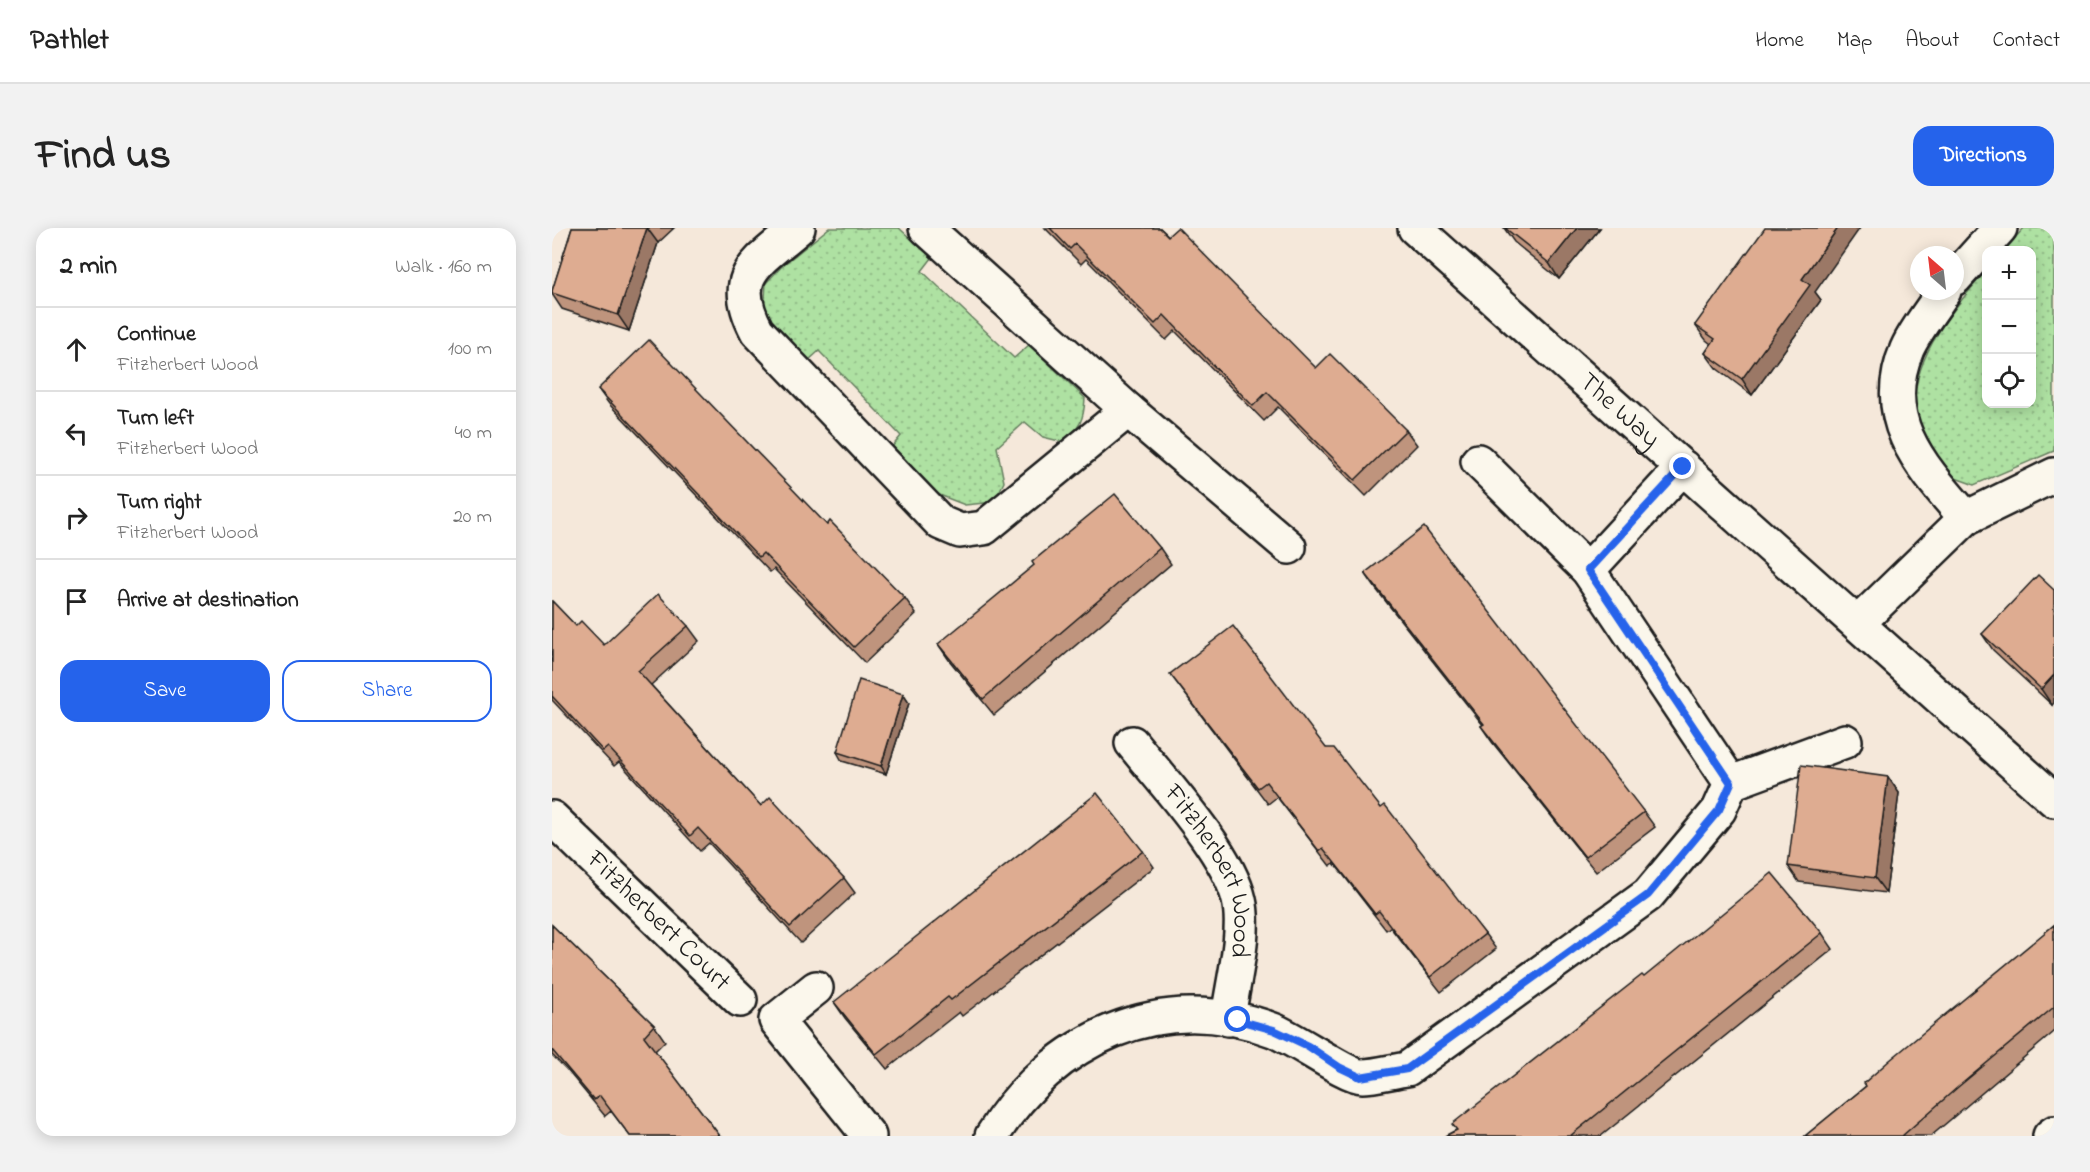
<!DOCTYPE html>
<meta charset="utf-8">
<style>
body{margin:0;font-family:"Indie Flower",sans-serif;background:#f2f2f2;color:#222}
.controls{position:absolute;right:18px;top:18px;display:grid;overflow:hidden;border-radius:12px;box-shadow:0 3px 15px #0003}
.controls button{width:54px;height:54px;display:grid;place-items:center;padding:0;border:0;border-bottom:2px solid #e0e0e0;background:#fff;color:#222;font:30px sans-serif}
.compass{position:absolute;left:1358px;top:18px;width:54px;height:54px;border-radius:50%;background:#fff;box-shadow:0 3px 15px #0003;rotate:332deg}
.stop{position:absolute;width:18px;height:18px;margin:-14px;border:4px solid #2563eb;border-radius:50%;background:#fff}
.stop.end{background:#2563eb;border-color:#fff;box-shadow:0 2px 6px #0008}
.list{margin:0;padding:0;list-style:none}
h2{display:flex;justify-content:space-between;align-items:center;height:78px;margin:0;padding:0 24px;font-size:26px}
h2 small{font-size:20px;font-weight:400;color:#767676}
.list li{display:grid;grid-template-columns:39px 1fr auto;gap:18px;align-items:center;box-sizing:border-box;height:84px;padding:0 24px;border-top:2px solid #e0e0e0}
.list b{display:block;font-size:22px;white-space:nowrap}
.list p{margin:0;font-size:20px;white-space:nowrap;color:#767676}
.list em{font-size:20px;font-style:normal;color:#767676}
.actions{display:flex;gap:12px;padding:18px 24px}
.actions a{flex:1;padding:14px 0;border:2px solid #2563eb;border-radius:18px;text-align:center;font-size:21px;color:#2563eb}
.actions .main{background:#2563eb;color:#fff}
.icon{flex:none;width:33px;height:33px;fill:none;stroke:currentColor;stroke-width:2;stroke-linecap:round;stroke-linejoin:round}
.map{position:relative;flex:none;width:1502px;height:908px;overflow:hidden;border-radius:18px}
header{display:flex;align-items:center;gap:36px;box-sizing:border-box;height:84px;padding:0 30px;background:#fff;border-bottom:2px solid #e0e0e0}
header strong{font-size:28px}
nav{display:flex;gap:33px;margin-inline-start:auto;font-size:21px}
.intro{display:flex;align-items:center;justify-content:space-between;box-sizing:border-box;height:144px;padding:0 36px}
h1{margin:0;font-size:42px}
.button{padding:15px 27px;border-radius:18px;background:#2563eb;color:#fff;font-size:21px;font-weight:700}
main{display:flex;gap:36px;padding:0 36px}
aside{flex:1;background:#fff;border-radius:18px;box-shadow:0 3px 15px #0003}
.map>svg:first-child{display:block}
</style>
<header>
<strong>Pathlet</strong>
<nav><a>Home</a><a>Map</a><a>About</a><a>Contact</a></nav>
</header>
<div class="intro"><h1>Find us</h1><a class="button">Directions</a></div>
<main>
<aside>
<h2>2 min<small>Walk · 160 m</small></h2>
<ul class="list">
<li><svg class="icon" aria-label="ahead" viewBox="0 0 24 24"><path d="M12 20V5M6 11l6-6 6 6"/></svg><div><b>Continue</b><p>Fitzherbert Wood</p></div><em>100 m</em></li>
<li><svg class="icon" aria-label="left" viewBox="0 0 24 24"><path d="M17 20v-9H6M10 6l-5 5 5 5"/></svg><div><b>Turn left</b><p>Fitzherbert Wood</p></div><em>40 m</em></li>
<li><svg class="icon" aria-label="right" viewBox="0 0 24 24"><path d="M7 20v-9h11M14 6l5 5-5 5"/></svg><div><b>Turn right</b><p>Fitzherbert Wood</p></div><em>20 m</em></li>
<li><svg class="icon" aria-label="arrive" viewBox="0 0 24 24"><path d="M6 21V4h12l-3 4 3 4H6"/></svg><div><b>Arrive at destination</b></div></li>
</ul>
<div class="actions"><a class="main">Save</a><a>Share</a></div>
</aside>
<div class="map">
<svg width="1502" height="908" viewBox="0 0 1502 908">
<defs>
<pattern id="grass-dots" width="8" height="8" patternUnits="userSpaceOnUse" patternTransform="scale(1.5)"><rect width="8" height="8" fill="#aee1a2"/><path d="M2 2h.1M6 6h.1" fill="none" stroke="#95c08b" stroke-width="1.8" stroke-linecap="round"/></pattern>
</defs>
<rect width="100%" height="100%" fill="#f5e8da"/>
<filter id="ink" filterUnits="userSpaceOnUse"><feTurbulence type="fractalNoise" baseFrequency=".0167" numOctaves="2"/><feDisplacementMap in="SourceGraphic" scale="12" xChannelSelector="R" yChannelSelector="G"/><feConvolveMatrix kernelMatrix="1 2 1 2 8 2 1 2 1" color-interpolation-filters="sRGB"/></filter>
<g filter="url(#ink)">
<!-- grass -->
<path fill="url(#grass-dots)" stroke="#657e5f" stroke-width="1.5" d="M277,0h70l33,30 -10,13 92,87 15,-13 56,53c-1,21 -5,31 -22,44l-20,-5 -18,-15 -28,25 7,35 -10,20 -29,3 -28,-11 -46,-46 10,-12 -82,-85 -10,9 -45,-47 2,-30 17,-18z
M1472,0h30v223l-80,34c-8,-4 -18,-6 -26,-10 -11,-7 -22,-31 -26,-43 -2,-8 -6,-18 -7,-26 -3,-49 41,-101 71,-135v133h46v-154h-28z"/>
<g fill="none" stroke-linecap="round" stroke-linejoin="round">
<defs>
<g id="minor">
<path d="M246,0c-40,35 -71,46 -41,103l184,192 19,8 24,-3 144,-118"/>
<path d="M374,0l202,182 161,137"/>
<path id="s1" d="M863,0l639,572"/>
<path d="M1403,50l45,-50"/>
<path d="M1392,63c-12,19 -28,38 -37,58 -30,71 15,118 59,169"/>
<path d="M1036,342l95,-103"/>
<path d="M1306,395l108,-105 88,-43"/>
<path id="s2" d="M580,515c32,40 96,109 107,157 8,33 -7,85 -11,119"/>
<path d="M1179,555l114,-42"/>
<path id="s3" d="M0,590l188,182"/>
<path d="M264,760l-40,32 93,116"/>
<path d="M440,908c61,-98 168,-148 281,-106 21,8 74,46 89,46 14,0 30,-5 45,-7l241,-174 71,-85 12,-27 -143,-213 -110,-109"/>
<path d="M1498,908l4,-3"/>
</g>
</defs>
<!-- minor casing -->
<use href="#minor" stroke="#1c1c1c" stroke-width="38"/>
<!-- minor -->
<use href="#minor" stroke="#fbf7ec" stroke-width="33"/>
</g>
<!-- wall -->
<path fill="#bf947d" stroke="#1c1c1c" stroke-width="1.5" d="M20,0h102l-16,15 -29,88 -67,-22 -10,-15v-3z
M493,0h115l156,140 90,62 11,15 -51,51 -88,-89 -14,14 -89,-90 -9,9 -80,-81 -5,5z
M952,0h96l-41,51 -45,-37z
M1263,64l6,8 -69,95 -36,-27 -11,-15 6,-9 -5,-4 -11,-15z
M46,161l229,136 78,73 11,16 -51,49 -91,-94 -4,3 -161,-168z
M608,320l11,16 -177,151 -45,-55 -11,-16z
M813,345l279,239 11,15 -59,45 -104,-130 -11,-16 2,-1 -107,-136z
M1502,362l-2,115 -59,-55 -11,-16z
M0,373l24,25 28,19 84,-19 11,15 -48,44 110,121 83,72 11,15 -54,50 -92,-100 -9,8 -81,-89 -5,4 -62,-66z
M618,446l156,74 55,60 104,126 11,15 -55,43 -51,-65 -4,3 -52,-67 -4,3 -53,-69 -9,7z
M351,466l6,9 -23,71 -44,-13 -5,-9z
M1336,549l11,16 -13,100 -87,-11 -11,-16z
M591,623l11,16 -192,149 -3,-4 -72,57 -42,-51 -11,-16z
M0,697l102,100 11,16 -10,10 65,85h-90l-19,-25 -6,5 -38,-46 -15,-15z
M1502,697v107l-123,104h-126l61,-50z
M1270,705l11,16 -232,187h-156l11,-6 188,-153z"/>
<!-- shaded-wall -->
<path fill="#9b7866" stroke="#1c1c1c" stroke-width="1.5" d="M95,0l11,15 -29,88 -11,-16z
M1025,0h23l-41,51 -10,-16z
M1286,0h22l-45,64 6,8 -69,95 -10,-16 60,-100z
M1502,447v28l-2,2 -11,-16z
M351,466l6,9 -23,71 -5,-8z
M1336,549l11,16 -13,100 -11,-15z"/>
<!-- building -->
<path fill="#deac91" stroke="#1c1c1c" stroke-width="1.5" d="M20,0h75l-29,87 -66,-22v-2z
M498,0h110l8,8 9,-8h1l138,140 14,-14 76,76 -51,50 -88,-88 -14,14 -89,-91 -9,9 -80,-80 -5,5z
M953,0h72l-28,35z
M1213,0h73l-36,51 8,6 -68,94 -37,-26 10,-14 -20,-14z
M97,112l178,185 3,-4 75,77 -51,49 -91,-94 -4,4 -161,-168z
M563,266l45,54 -177,151 -45,-55 96,-79 -2,-3z
M872,299l220,285 -59,45 -104,-131 3,-2 -119,-151z
M1486,347l16,15v85l-13,14 -59,-55z
M106,366l30,32 -50,45 123,135 9,-9 74,81 -54,49 -92,-99 -8,8 -82,-89 -5,4 -51,-55v-95l24,25 5,-5 23,24z
M681,398l93,122h8l47,60 4,-3 100,129 -55,43 -51,-66 -4,3 -52,-66 -4,3 -53,-69 -8,6 -88,-114z
M307,452l44,14 -22,72 -44,-14z
M1249,537l87,12 -13,101 -87,-12z
M545,565l46,58 -192,149 -3,-3 -72,57 -42,-52z
M1220,645l50,60 -252,203h-125l12,-6 -5,-6 190,-149 2,2z
M0,697l102,100 -10,11 76,100h-90l-30,-40 -6,4 -42,-50z
M1502,697v82l-96,80 -56,49h-97l61,-50 -2,-3 26,-23z"/>
</g>
<g fill="none" stroke-linecap="round" stroke-linejoin="round" filter="url(#ink)">
<!-- route -->
<path stroke="#2563eb" stroke-width="8" d="M686,792l36,10 34,16 31,21 21,10 47,-8 241,-174 71,-85 12,-27 -143,-213 95,-103"/>
</g>
<g text-anchor="middle" dominant-baseline="central" stroke-width="4.5" stroke-linejoin="round" paint-order="stroke">
<!-- street labels -->
<g font-size="27" fill="#1c1c1c" stroke="#fbf7ec">
<text stroke="none"><textPath href="#s1" startOffset="274">The Way</textPath></text>
<text stroke="none"><textPath href="#s2" startOffset="154">Fitzherbert Wood</textPath></text>
<text stroke="none"><textPath href="#s3" startOffset="148">Fitzherbert Court</textPath></text>
</g>
</g>
</svg>
<div class="controls">
<button>+</button>
<button>−</button>
<button><svg class="icon" aria-label="locate" viewBox="0 0 24 24"><circle cx="12" cy="12" r="6"/><path d="M12 2v4M12 18v4M2 12h4M18 12h4"/></svg></button>
</div>
<svg class="compass" viewBox="-18 -18 36 36"><path d="M0-13l5 13h-10z" fill="#e53935"/><path d="M0 13l5-13h-10z" fill="#767676"/></svg>
<div class="stop" style="left:686px;top:792px"></div>
<div class="stop end" style="left:1131px;top:239px"></div>
</div>
</main>
